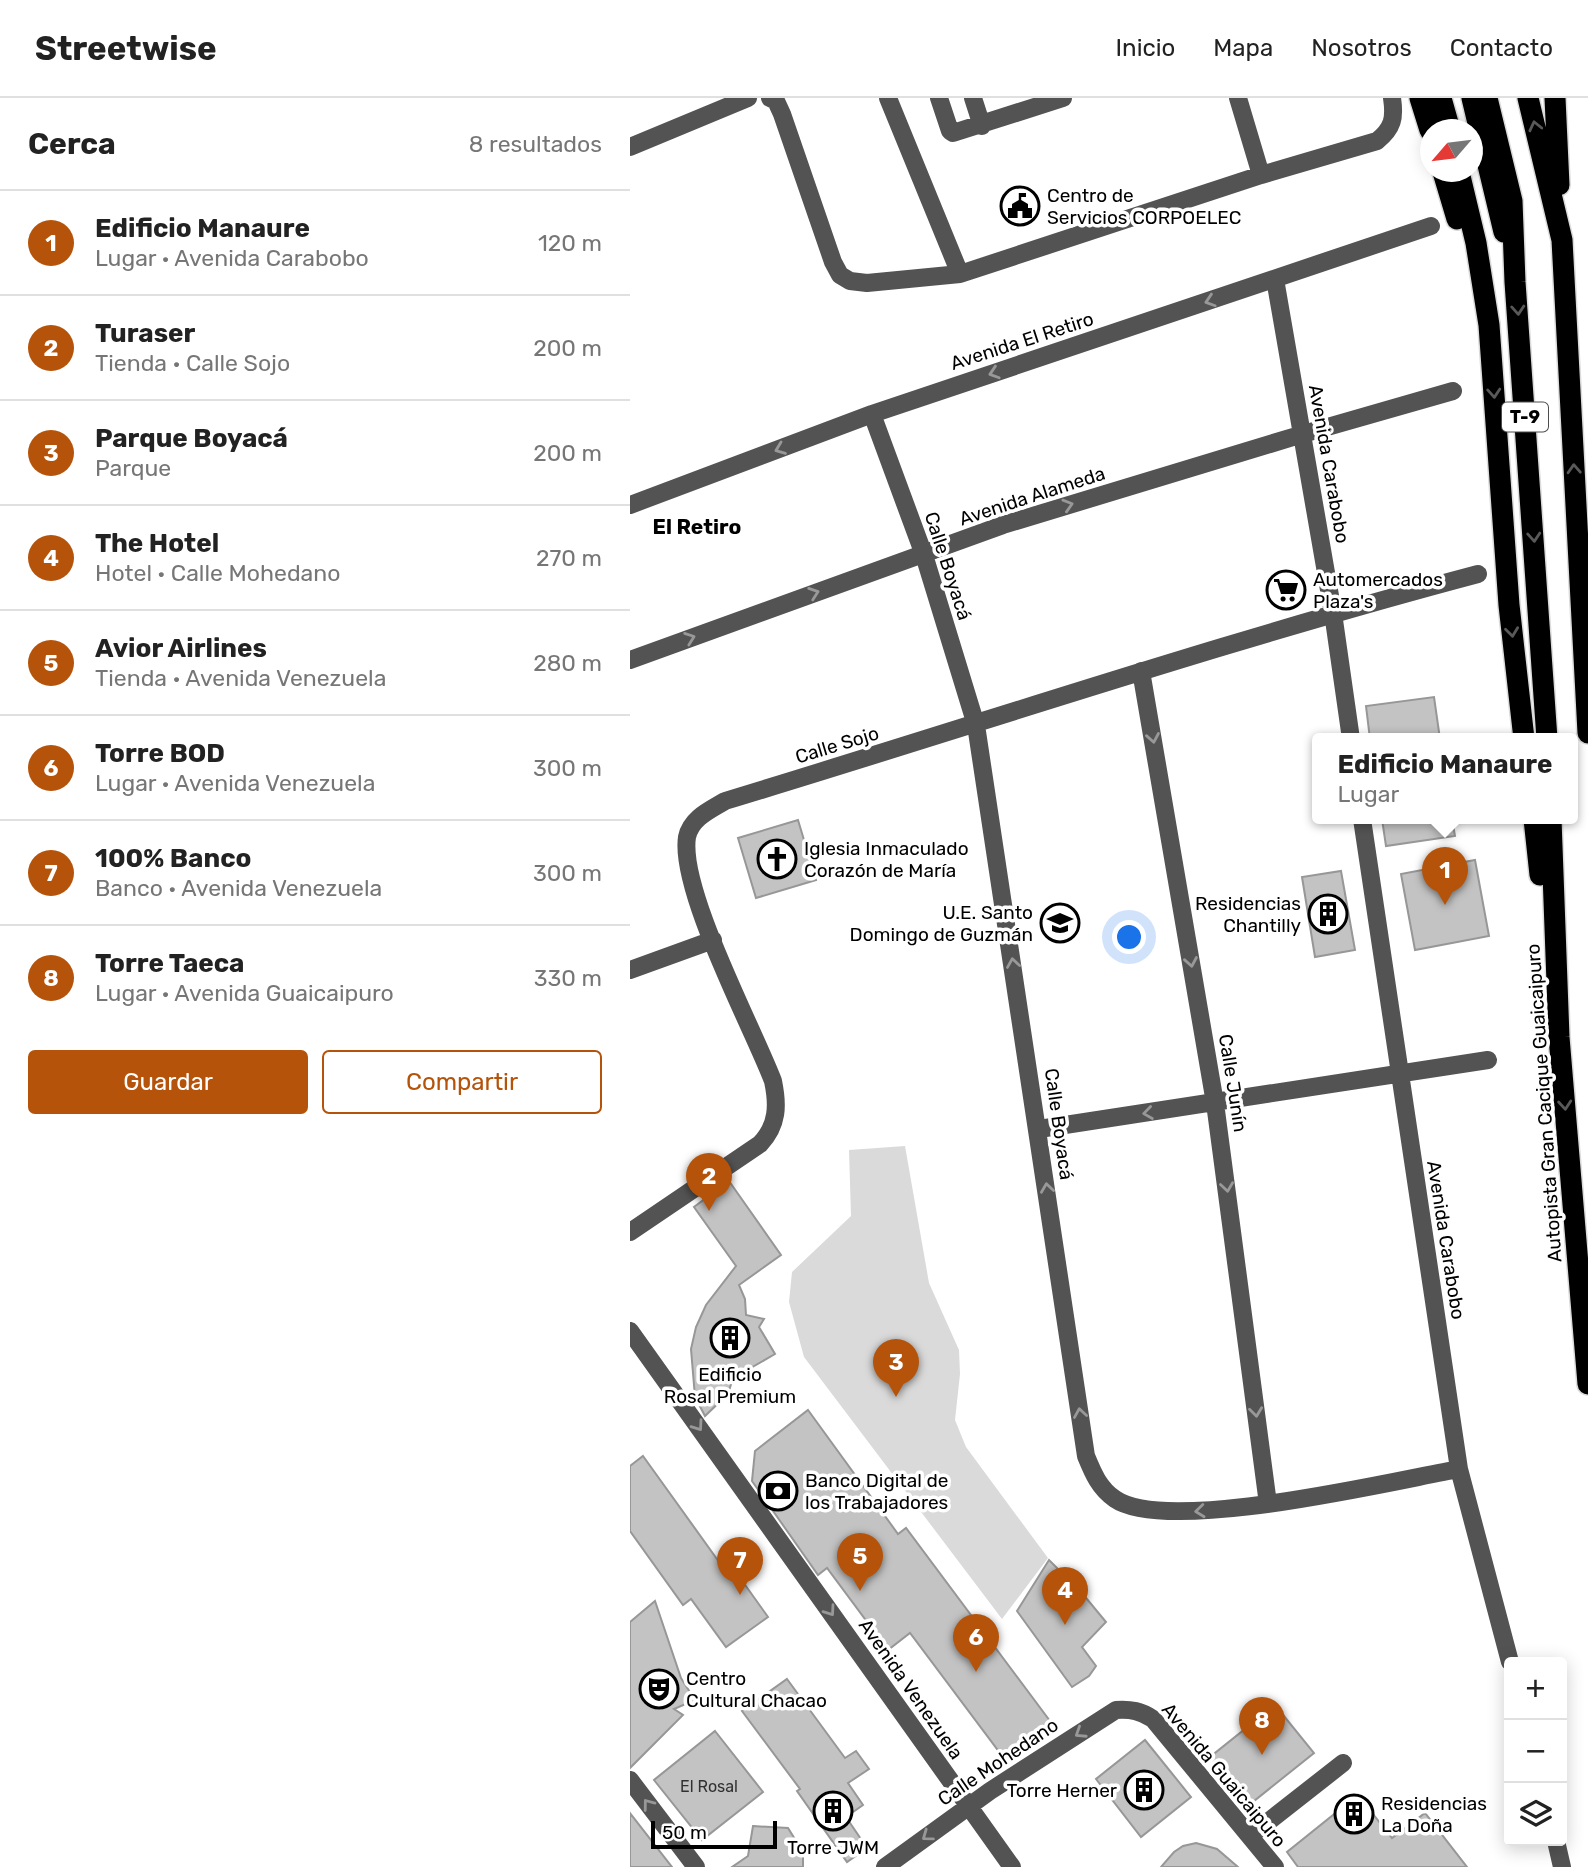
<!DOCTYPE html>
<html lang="es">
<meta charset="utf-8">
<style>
body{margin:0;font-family:Rubik,sans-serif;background:#f6f6f6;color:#222}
.controls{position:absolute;right:21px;bottom:21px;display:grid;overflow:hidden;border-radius:7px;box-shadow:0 4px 18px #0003}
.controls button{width:63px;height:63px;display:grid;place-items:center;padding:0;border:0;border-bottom:2px solid #e0e0e0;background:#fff;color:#222;font:35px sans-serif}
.compass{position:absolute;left:790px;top:21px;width:63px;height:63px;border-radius:50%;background:#fff;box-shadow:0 4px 18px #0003;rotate:242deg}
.scale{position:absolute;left:21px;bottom:18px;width:126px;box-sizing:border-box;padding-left:7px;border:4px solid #000;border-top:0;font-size:19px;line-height:24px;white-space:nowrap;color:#000;-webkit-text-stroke:5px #fff;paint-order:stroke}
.you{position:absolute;left:500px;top:840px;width:24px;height:24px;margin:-18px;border:5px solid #fff;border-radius:50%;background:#1a73e8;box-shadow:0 0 0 10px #1a73e833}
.badge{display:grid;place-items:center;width:46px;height:46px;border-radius:50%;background:#b45309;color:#fff;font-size:23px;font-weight:700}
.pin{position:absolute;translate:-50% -58px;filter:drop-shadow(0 2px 4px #0008)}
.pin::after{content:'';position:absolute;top:37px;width:24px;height:21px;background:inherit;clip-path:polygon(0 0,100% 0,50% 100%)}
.popup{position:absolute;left:682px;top:635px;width:266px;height:91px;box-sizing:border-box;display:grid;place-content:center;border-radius:7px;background:#fff;filter:drop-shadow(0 2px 5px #0005);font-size:23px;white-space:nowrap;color:#767676}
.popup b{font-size:26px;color:#222}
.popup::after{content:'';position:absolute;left:50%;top:100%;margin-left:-14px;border:14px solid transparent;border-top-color:#fff}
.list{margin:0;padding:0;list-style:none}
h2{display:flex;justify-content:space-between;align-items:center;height:91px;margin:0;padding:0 28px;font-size:30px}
h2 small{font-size:23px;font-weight:400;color:#767676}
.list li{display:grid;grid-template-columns:46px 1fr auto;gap:21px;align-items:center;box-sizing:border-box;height:105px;padding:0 28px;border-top:2px solid #e0e0e0}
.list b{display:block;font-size:26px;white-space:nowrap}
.list p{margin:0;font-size:23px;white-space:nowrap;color:#767676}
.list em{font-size:23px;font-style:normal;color:#767676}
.actions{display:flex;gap:14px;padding:21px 28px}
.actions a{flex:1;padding:16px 0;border:2px solid #b45309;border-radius:7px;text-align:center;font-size:24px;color:#b45309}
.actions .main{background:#b45309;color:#fff}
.icon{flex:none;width:38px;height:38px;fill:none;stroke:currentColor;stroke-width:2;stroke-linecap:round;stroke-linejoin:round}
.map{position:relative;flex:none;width:958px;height:1769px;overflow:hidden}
header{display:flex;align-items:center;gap:42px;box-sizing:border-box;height:98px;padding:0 35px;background:#fff;border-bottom:2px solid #e0e0e0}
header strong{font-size:33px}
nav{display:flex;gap:38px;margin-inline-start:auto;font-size:24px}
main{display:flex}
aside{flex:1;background:#fff}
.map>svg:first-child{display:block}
</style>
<header>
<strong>Streetwise</strong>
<nav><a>Inicio</a><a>Mapa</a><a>Nosotros</a><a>Contacto</a></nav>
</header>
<main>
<aside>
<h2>Cerca<small>8 resultados</small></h2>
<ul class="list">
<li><span class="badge">1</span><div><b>Edificio Manaure</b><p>Lugar · Avenida Carabobo</p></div><em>120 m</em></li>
<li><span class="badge">2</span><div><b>Turaser</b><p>Tienda · Calle Sojo</p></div><em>200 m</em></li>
<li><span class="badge">3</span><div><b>Parque Boyacá</b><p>Parque</p></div><em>200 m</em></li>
<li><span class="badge">4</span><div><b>The Hotel</b><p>Hotel · Calle Mohedano</p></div><em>270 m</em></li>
<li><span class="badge">5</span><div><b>Avior Airlines</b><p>Tienda · Avenida Venezuela</p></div><em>280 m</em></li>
<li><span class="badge">6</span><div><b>Torre BOD</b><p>Lugar · Avenida Venezuela</p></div><em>300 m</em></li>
<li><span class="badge">7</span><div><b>100% Banco</b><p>Banco · Avenida Venezuela</p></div><em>300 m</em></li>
<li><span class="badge">8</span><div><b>Torre Taeca</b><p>Lugar · Avenida Guaicaipuro</p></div><em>330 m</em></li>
</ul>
<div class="actions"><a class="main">Guardar</a><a>Compartir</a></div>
</aside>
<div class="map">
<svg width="958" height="1769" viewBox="0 0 958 1769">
<rect width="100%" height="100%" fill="#fff"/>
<!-- green -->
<path fill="#dadada" d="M275,1048l24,137 30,67 1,24 -5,46 11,27 82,111 -46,61 -198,-262 -15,-55 3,-30 59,-56 -2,-66z"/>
<!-- building -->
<path fill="#c3c3c3" stroke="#979797" stroke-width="2" d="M804,599l6,42h-70l-4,-33z
M752,721h70l3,17 -69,10z
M168,722l18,60 -60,18 -18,-60z
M845,762l14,76 -74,14 -14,-76z
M711,773l14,79 -40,7 -13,-80z
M99,1083l52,74 -42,30 6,14 1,16 18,4 -5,8 16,27 -26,15v13l-16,-4 -5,16 -23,22 -10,-19 -4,-48 5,-22 10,-22 30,-39 -42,-59z
M178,1312l90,124 8,-6 144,193 -47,36 -93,-124 -22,17 -61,-82 -9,7 -66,-94 3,-30z
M13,1358l84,117 6,-5 35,49 -42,30 -35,-48 -8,6 -53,-74v-65z
M419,1462l33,33 24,29 -24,25 14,19 -7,10 -17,11 -55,-76z
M25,1503l26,77 14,22 -21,9 9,6 -53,53v-146z
M157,1581l58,79 11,-7 13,18 -21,14 15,22 -17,12 21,31 -20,14 -50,-71 3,-2 -58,-78z
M645,1607l39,48 -65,52 -39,-48z
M85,1633l48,61 -61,48 -48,-60z
M515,1642l46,57 -50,40 -45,-58z
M728,1697l34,43 33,-25 42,54h-169l-11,-15z
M0,1715l42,54h-42z
M123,1728l35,2 15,24v15h-71l16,-11z
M566,1745l21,6 21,18h-77l13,-15 9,-6z"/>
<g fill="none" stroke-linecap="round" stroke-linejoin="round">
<defs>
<path id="highway" d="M790,0l10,32
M811,0l9,32
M842,0l32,134
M857,0l25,103 3,81 32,457
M898,0l34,142 26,493
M925,0l4,87
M813,74l14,47
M829,74l17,71 13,82 20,280 15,134
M904,721l6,56
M921,721l8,218 29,347"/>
</defs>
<!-- highway casing -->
<use href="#highway" stroke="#dbdbdb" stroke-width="24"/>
<!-- minor -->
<path stroke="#535353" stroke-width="18" d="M140,0l6,3 6,13 51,148 7,13 10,6 17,2 93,-9 301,-99 116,-34c16,-13 18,-23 15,-43
M258,0l72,176
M309,0l11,33 3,2 110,-35
M343,0l9,28
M608,0l23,77
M0,49l118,-49
M645,181l58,334 18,126
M242,316l52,141 52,170 110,731c7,17 13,32 29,43 52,36 277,-18 344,-30
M0,407l242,-91 559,-188
M0,562l373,-135 300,-91 150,-43
M511,573l74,432 53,401
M732,721l97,650 51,193
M0,872l83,-30
M409,1031l449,-69
M0,1134l130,-88c18,-19 18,-39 13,-63 -21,-55 -94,-191 -86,-244 4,-19 23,-27 38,-36 251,-76 500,-160 753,-227
M0,1233l382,536
M0,1682l66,87
M620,1738l93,-73
M926,1743l6,26
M255,1769l105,-76 126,-81c15,-1 25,1 37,9l122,148"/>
<!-- highway -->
<use href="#highway" stroke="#000" stroke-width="21"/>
</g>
<!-- one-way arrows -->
<defs><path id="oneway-chevron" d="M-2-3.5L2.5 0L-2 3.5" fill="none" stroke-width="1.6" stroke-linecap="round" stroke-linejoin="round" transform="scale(1.75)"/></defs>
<g stroke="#595959">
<use href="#oneway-chevron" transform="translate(905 28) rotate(-103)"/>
<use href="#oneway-chevron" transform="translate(888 212) rotate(86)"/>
<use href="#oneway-chevron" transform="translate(864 295) rotate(86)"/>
<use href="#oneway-chevron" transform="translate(944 371) rotate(-93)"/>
<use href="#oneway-chevron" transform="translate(904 439) rotate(86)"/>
<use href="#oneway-chevron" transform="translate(882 534) rotate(83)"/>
<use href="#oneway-chevron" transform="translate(935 1007) rotate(85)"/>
</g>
<g stroke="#989898">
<use href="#oneway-chevron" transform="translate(580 203) rotate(162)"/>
<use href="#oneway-chevron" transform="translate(364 275) rotate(162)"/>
<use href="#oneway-chevron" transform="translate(150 351) rotate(159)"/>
<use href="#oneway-chevron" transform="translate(438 407) rotate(-17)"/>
<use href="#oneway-chevron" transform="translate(184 495) rotate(-19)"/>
<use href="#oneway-chevron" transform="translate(60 540) rotate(-20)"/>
<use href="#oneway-chevron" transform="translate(523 640) rotate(80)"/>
<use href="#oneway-chevron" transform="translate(561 864) rotate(80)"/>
<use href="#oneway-chevron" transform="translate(383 865) rotate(-99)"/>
<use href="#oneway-chevron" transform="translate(518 1015) rotate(172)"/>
<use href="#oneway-chevron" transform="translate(597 1089) rotate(82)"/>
<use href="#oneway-chevron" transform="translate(417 1090) rotate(-98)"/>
<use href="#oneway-chevron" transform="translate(626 1314) rotate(83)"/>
<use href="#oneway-chevron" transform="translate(450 1315) rotate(-99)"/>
<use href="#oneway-chevron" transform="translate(68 1328) rotate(55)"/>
<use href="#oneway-chevron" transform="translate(570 1413) rotate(174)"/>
<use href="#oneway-chevron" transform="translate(200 1513) rotate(55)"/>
<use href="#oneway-chevron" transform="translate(450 1635) rotate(147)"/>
<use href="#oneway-chevron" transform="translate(18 1706) rotate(-127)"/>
<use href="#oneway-chevron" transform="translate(297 1738) rotate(144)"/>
</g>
<!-- icons -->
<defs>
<symbol id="civic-ring" viewBox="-11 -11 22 22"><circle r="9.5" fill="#fff" stroke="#000" stroke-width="1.5"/><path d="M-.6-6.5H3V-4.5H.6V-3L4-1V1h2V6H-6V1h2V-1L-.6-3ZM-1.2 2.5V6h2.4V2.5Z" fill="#000"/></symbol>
<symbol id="supermarket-ring" viewBox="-11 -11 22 22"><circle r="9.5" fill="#fff" stroke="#000" stroke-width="1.5"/><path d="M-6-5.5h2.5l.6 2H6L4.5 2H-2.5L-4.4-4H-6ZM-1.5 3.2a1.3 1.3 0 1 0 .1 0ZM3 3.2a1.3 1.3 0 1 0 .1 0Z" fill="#000"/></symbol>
<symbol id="church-ring" viewBox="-11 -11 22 22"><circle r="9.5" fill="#fff" stroke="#000" stroke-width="1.5"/><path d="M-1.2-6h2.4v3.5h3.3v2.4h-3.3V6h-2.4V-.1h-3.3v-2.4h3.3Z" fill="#000"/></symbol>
<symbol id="building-ring" viewBox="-11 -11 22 22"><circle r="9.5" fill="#fff" stroke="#000" stroke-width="1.5"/><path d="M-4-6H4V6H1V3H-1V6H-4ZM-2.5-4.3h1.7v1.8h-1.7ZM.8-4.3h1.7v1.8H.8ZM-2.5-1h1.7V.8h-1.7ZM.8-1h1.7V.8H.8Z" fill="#000"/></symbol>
<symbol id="school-ring" viewBox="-11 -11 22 22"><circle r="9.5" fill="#fff" stroke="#000" stroke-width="1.5"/><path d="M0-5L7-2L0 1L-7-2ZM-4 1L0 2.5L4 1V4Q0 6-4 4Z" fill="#000"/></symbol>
<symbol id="bank-ring" viewBox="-11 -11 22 22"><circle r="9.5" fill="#fff" stroke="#000" stroke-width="1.5"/><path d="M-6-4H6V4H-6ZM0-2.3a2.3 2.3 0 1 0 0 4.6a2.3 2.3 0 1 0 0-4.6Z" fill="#000"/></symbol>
<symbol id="theatre-ring" viewBox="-11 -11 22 22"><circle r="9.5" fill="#fff" stroke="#000" stroke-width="1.5"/><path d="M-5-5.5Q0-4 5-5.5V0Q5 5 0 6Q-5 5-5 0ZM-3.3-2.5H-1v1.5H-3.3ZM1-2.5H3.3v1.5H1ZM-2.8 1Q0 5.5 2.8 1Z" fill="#000"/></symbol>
</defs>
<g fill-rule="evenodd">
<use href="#civic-ring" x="368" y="86" width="44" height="44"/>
<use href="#supermarket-ring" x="634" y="470" width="44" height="44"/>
<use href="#church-ring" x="125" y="739" width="44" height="44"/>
<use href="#building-ring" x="676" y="794" width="44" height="44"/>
<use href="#school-ring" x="408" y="803" width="44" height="44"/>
<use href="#building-ring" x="78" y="1218" width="44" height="44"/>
<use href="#bank-ring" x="126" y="1371" width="44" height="44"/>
<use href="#theatre-ring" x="7" y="1569" width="44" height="44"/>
<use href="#building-ring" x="492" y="1670" width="44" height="44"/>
<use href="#building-ring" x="181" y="1691" width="44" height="44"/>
<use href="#building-ring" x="702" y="1694" width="44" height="44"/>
</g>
<g text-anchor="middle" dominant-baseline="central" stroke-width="7" stroke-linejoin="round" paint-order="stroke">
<!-- number labels -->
<g font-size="16" fill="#313131">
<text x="79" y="1688">El Rosal</text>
</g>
<!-- shield labels -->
<rect fill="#fff" stroke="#4c4c4c" stroke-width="2" x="872" y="304.5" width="46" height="29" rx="5"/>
<g font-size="18" font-weight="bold" fill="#000">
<text x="895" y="319">T-9</text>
</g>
<!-- poi labels -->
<g font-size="19" fill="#000" stroke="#fff" text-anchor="start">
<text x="417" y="97">Centro de<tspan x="417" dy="22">Servicios CORPOELEC</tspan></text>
<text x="683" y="481">Automercados<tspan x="683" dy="22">Plaza's</tspan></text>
<text x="174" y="750">Iglesia Inmaculado<tspan x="174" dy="22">Corazón de María</tspan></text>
<text x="671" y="805" text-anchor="end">Residencias<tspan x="671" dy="22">Chantilly</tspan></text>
<text x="403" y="814" text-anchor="end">U.E. Santo<tspan x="403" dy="22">Domingo de Guzmán</tspan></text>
<text x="100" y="1276" text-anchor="middle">Edificio<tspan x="100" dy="22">Rosal Premium</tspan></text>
<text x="175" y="1382">Banco Digital de<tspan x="175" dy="22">los Trabajadores</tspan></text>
<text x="56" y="1580">Centro<tspan x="56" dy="22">Cultural Chacao</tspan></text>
<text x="487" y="1692" text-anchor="end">Torre Herner</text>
<text x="751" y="1705">Residencias<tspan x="751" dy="22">La Doña</tspan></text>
<text x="203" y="1749" text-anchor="middle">Torre JWM</text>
</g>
<!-- street labels -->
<g font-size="19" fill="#000" stroke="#fff">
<text transform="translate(392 243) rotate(-18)">Avenida El Retiro</text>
<text transform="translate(699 366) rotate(80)">Avenida Carabobo</text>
<text transform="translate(402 398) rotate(-18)">Avenida Alameda</text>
<text transform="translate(318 468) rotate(72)">Calle Boyacá</text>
<text transform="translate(207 647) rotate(-17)">Calle Sojo</text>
<text transform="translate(603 985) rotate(81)">Calle Junín</text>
<text transform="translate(914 1005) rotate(-94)">Autopista Gran Cacique Guaicaipuro</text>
<text transform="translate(429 1026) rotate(82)">Calle Boyacá</text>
<text transform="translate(816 1142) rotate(81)">Avenida Carabobo</text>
<text transform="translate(281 1591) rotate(55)">Avenida Venezuela</text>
<text transform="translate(368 1664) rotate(-34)">Calle Mohedano</text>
<text transform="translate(594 1677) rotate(50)">Avenida Guaicaipuro</text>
</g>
<!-- neighbourhood labels -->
<g font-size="21" font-weight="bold" fill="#000" stroke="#fff">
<text x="67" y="428">El Retiro</text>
</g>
</g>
</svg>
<div class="controls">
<button>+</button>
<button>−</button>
<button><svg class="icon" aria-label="layers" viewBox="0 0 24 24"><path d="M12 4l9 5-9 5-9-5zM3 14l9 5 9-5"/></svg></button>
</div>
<svg class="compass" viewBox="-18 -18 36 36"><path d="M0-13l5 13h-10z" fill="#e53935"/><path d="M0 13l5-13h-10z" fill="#767676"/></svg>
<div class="scale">50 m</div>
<div class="you"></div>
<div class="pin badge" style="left:815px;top:807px">1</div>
<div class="popup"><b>Edificio Manaure</b>Lugar</div>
<div class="pin badge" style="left:79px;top:1113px">2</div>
<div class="pin badge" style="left:266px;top:1299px">3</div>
<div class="pin badge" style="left:435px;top:1527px">4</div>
<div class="pin badge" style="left:230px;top:1493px">5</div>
<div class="pin badge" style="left:346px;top:1574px">6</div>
<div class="pin badge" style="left:110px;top:1497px">7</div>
<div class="pin badge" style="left:632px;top:1657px">8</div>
</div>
</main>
